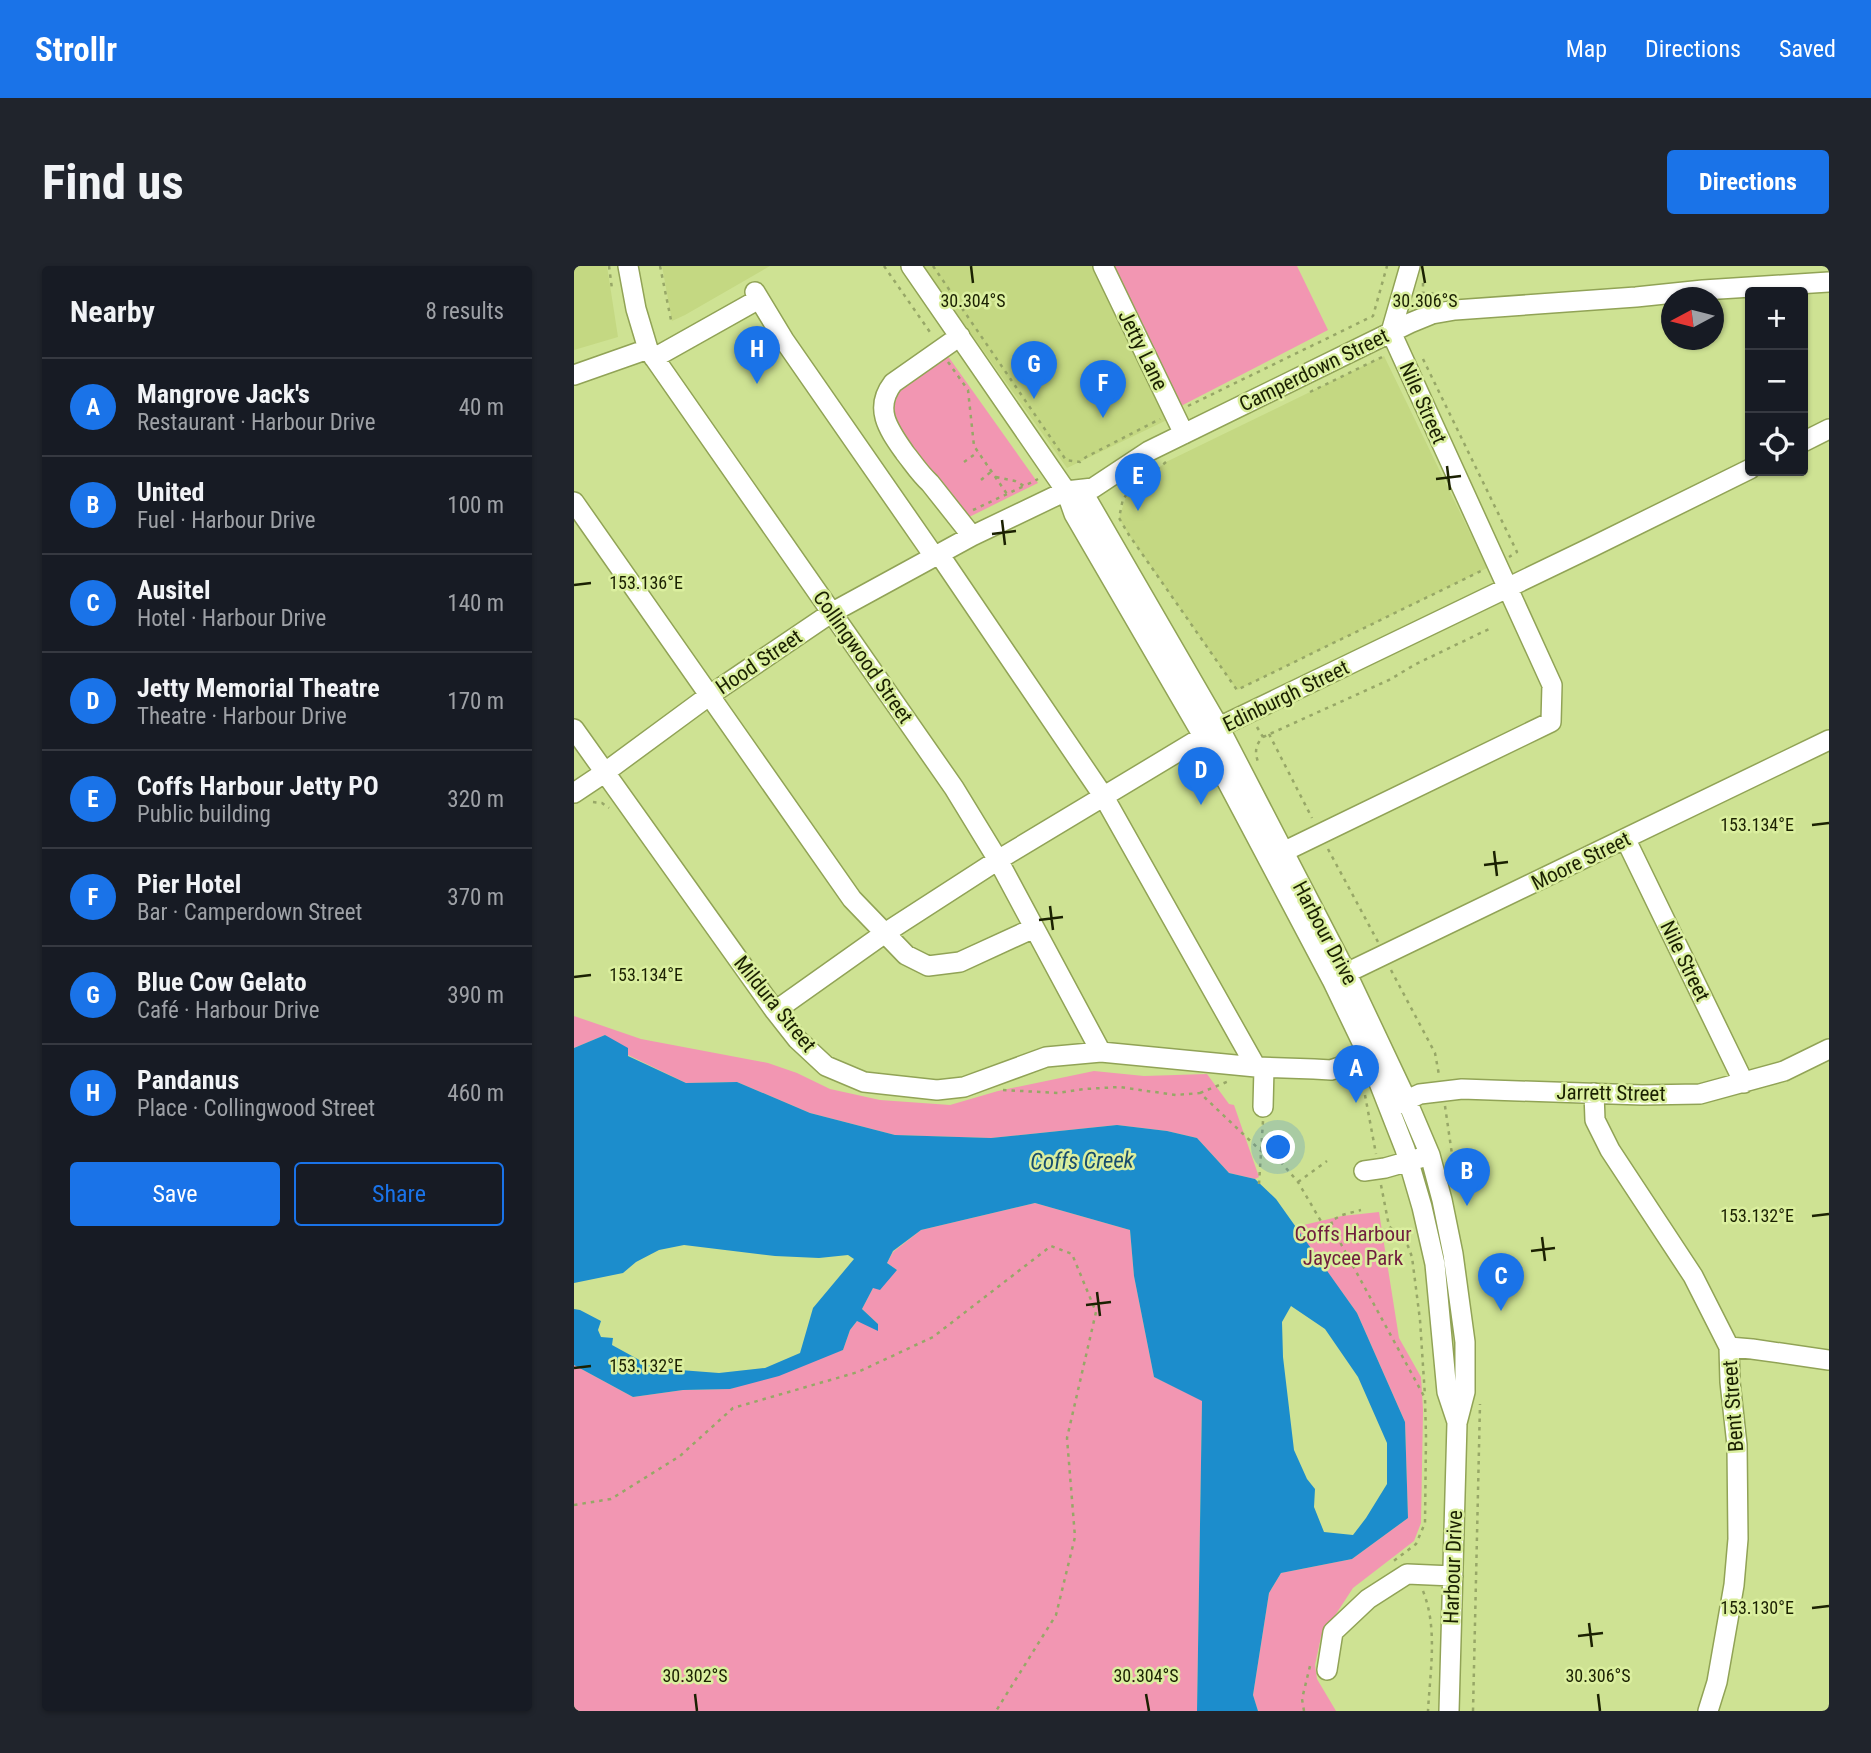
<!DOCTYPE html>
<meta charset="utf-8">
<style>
body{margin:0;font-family:"Roboto Condensed",sans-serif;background:#20242c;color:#f1f3f6}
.controls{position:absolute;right:21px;top:21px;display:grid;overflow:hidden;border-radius:7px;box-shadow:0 2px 5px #0004}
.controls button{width:63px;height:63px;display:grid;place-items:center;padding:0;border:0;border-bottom:2px solid #363941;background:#171b24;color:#f1f3f6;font:35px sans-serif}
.compass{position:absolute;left:1087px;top:21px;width:63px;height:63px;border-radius:50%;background:#171b24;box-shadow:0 2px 5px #0004;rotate:263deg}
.you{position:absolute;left:705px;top:882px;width:24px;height:24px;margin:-18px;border:5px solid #fff;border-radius:50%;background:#1a73e8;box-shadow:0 0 0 10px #1a73e833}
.badge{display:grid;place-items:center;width:46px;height:46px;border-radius:50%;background:#1a73e8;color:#fff;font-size:23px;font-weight:700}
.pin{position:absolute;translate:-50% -58px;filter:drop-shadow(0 2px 4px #0008)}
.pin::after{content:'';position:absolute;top:37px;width:24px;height:21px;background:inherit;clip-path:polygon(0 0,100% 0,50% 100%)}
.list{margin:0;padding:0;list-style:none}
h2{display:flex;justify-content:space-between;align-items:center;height:91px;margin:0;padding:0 28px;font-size:30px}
h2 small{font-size:23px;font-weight:400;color:#9ea1a6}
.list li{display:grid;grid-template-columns:46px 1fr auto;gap:21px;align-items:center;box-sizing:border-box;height:98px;padding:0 28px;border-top:2px solid #363941}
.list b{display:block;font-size:26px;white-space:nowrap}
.list p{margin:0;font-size:23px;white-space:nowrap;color:#9ea1a6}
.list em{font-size:23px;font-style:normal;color:#9ea1a6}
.actions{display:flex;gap:14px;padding:21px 28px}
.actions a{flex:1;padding:16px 0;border:2px solid #1a73e8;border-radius:7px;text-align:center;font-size:24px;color:#1a73e8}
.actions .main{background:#1a73e8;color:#fff}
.icon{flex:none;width:38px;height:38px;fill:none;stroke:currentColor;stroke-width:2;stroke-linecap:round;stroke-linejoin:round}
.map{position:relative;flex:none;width:1255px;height:1445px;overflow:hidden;border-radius:7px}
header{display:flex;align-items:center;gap:42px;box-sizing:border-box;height:98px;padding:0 35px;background:#1a73e8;color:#fff}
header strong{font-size:33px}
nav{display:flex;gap:38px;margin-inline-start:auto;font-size:24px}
.intro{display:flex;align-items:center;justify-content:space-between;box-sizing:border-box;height:168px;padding:0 42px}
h1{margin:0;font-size:49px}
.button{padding:18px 32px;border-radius:7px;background:#1a73e8;color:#fff;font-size:24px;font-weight:700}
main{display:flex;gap:42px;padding:0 42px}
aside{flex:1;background:#171b24;border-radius:7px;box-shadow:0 2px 5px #0004}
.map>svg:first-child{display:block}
</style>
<header>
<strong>Strollr</strong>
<nav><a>Map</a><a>Directions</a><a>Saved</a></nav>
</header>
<div class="intro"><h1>Find us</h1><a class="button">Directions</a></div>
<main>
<aside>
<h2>Nearby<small>8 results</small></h2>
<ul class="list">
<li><span class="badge">A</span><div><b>Mangrove Jack's</b><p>Restaurant · Harbour Drive</p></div><em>40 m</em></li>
<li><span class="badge">B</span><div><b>United</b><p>Fuel · Harbour Drive</p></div><em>100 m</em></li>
<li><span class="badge">C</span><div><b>Ausitel</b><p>Hotel · Harbour Drive</p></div><em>140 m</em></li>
<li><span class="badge">D</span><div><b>Jetty Memorial Theatre</b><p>Theatre · Harbour Drive</p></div><em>170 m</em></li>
<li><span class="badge">E</span><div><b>Coffs Harbour Jetty PO</b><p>Public building</p></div><em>320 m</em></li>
<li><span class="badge">F</span><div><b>Pier Hotel</b><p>Bar · Camperdown Street</p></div><em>370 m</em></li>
<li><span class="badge">G</span><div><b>Blue Cow Gelato</b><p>Café · Harbour Drive</p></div><em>390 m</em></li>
<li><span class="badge">H</span><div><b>Pandanus</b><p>Place · Collingwood Street</p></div><em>460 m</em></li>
</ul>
<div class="actions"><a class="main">Save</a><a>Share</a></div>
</aside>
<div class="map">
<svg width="1255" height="1445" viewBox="0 0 1255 1445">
<rect width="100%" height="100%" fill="#cee293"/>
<!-- built -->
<path fill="#c4d882" d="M0,0h33l11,71 -44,13z
M88,0h108l-85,49 -13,6z
M349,0h170l76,153 -102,49z
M810,90l103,212 -250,122 -108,-155 -10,-17 8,-24 39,-32z"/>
<!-- green -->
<path fill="#f296b2" d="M536,0h187l31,64 -149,77z
M371,86l93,131 -75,37 -69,-90 -3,-37z
M0,750l67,23 127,24 29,10 33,16 50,11 70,5 48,-14 96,-20 50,5 63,-2 22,30 5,1 25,72 -4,2 -26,-6 -32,-35 -30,-7 -50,-6 -126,13 -96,-3 -85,-22 -73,-31 -51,1 -58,-28 -23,-20 -31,13z
M461,937l95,27 4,46 20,101 48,23 -5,311h-623v-346l59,32 50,-7 47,-1 113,-39 7,-20 7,-9 21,3 -16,-15 11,-21 24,-18 -10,-7 6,-11 28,-22z
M805,946l20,126 22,39 2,33 -2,113 -7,18 -61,47 -32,49 -6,28 2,14 19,32h-78l-5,-16 16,-102 12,-20 71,-14 56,-41 -3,-96 -48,-109 -62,-86 47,-11z"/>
<!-- water -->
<path fill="#1c8dcc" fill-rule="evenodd" d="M31,769l23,13v8l58,27 51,-1 73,31 85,22 96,3 126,-13 50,6 30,7 32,35 26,6 21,20 81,114 48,109 3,96 -56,41 -71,14 -12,20 -16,102 5,16h-61l5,-310 -48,-24 -20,-101 -4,-46 -95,-27 -114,27 -28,21 -6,12 10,7 -17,20 -7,-2 -11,21 16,15v7l-21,-10 -7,9 -7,20 -64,26 -49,13 -47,1 -50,7 -59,-32v-56l6,1 21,11 -3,9 3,7 12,1 -1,7 42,23 65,5 46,-5 35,-15 13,-45 41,-49 -6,-4 -29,3 -44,-2 -91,-11 -25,5 -23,12 -13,11 -49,10v-235zM717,1040l34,23 33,48 29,66v41l-21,34 -13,17 -29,-3 -10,-25 1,-18 -8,-10 -13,-29 -11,-93 -1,-35z"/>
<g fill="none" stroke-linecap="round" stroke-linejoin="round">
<defs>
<path id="minor" d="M54,0l8,43 12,40 306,439 44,72 103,192
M337,0l155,225 8,23 129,222 129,244 37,77 36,92 17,58 13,57 12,128 10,30
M529,0l81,168
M181,26l29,48 150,216
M386,70l-67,47c-20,26 -4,47 12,70 8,10 15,21 25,30l42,53
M80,92l105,-59
M0,109l74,-26
M1229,176l26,-13
M493,225l21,10 131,226 128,247 60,127 23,54 12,45 11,54 12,88v50l-8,31 -8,288
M0,236l278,397 54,56 22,11 32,-4 74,-34
M365,288l165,243 152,270
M0,463l201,282 22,28 29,27 38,16 73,8 27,-3 82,-30 55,-5 155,15 58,2 17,1 38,-13
M0,527l30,-20 106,-78 121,-82 141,-77 94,-45 27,-3 56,-37 261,-128 22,-9 23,-4 181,-13 67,-7 126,-8
M1052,574l118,243
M709,586l268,-130 1,-37 -161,-353 19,-66
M762,712l493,-238
M201,745l110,-78 113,-73 221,-133 373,-180 158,-78
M1020,827l1,27 15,30 83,126 36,71 1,35 7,63 1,94 -4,46 -17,97 -9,29
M822,839l24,-11 42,-5 180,6 58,-1 84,-23 45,-22
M689,841l1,-39
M790,905l21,-3 35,-10
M1155,1081l23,2 77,11
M753,1404l6,-38 35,-33 39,-25 46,2"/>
</defs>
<!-- minor casing -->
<use href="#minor" stroke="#91a356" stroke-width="22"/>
<!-- path -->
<path stroke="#97a767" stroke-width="2.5" stroke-dasharray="3.5 5" stroke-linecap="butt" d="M35,0l3,23
M86,0l11,54
M310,0l48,69
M359,0l133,194 14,2 6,-5 74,-38
M849,17v10l22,1
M849,93l94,193 -8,5
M374,96l20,28 6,56 33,48
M736,126l74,-36
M614,140l185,-90 14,-50
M390,196l14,-10
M592,196l-39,32 -4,5 -4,19 10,17 108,155 244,-119
M422,211l19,4 9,5 14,-7
M407,214l11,-9
M399,244l51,-24
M683,461l6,10c-9,9 -8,17 -4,28
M695,468l43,84
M689,471l126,-57 27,-16 73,-35
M19,536l9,1 7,5
M754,583l50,93
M817,704l44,83 4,22
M429,824l55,3 27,-4 34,-2 57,8 24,-2 61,58 12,2 25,29 24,41 13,10 90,165 1,38 -1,87 -9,21 -25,19
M626,827l29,-12
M791,829l11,59
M871,840l12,83
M724,916l29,-21
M685,918l4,-63
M807,919l8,41 19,20 4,11 8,63 5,76
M761,967l-4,-12 11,-6 19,-5
M820,967l18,-2
M0,1239l37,-6 69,-43 53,-48 125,-36 75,-35 118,-91 21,8 24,58 -29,126 8,99 -19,78 -60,96
M849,1325c15,37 7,81 5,120
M730,1445l-2,-12 8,-33
M899,1445l7,-307"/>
<!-- minor -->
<use href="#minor" stroke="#fff" stroke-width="19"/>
</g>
<!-- ticks -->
<path fill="none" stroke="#1b2102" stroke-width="2.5" d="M397,0l2,17M848,0l3,17M873,200l3,24M862,213l25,-3M428,254l3,25M418,268l24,-3M0,319l17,-2M1238,559l17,-2M920,585l3,25M910,599l24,-3M476,640l3,24M465,654l24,-3M0,711l17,-2M1238,950l17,-2M968,971l3,24M957,985l24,-3M523,1026l3,24M512,1039l25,-3M0,1102l17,-2M1238,1342l17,-2M1015,1357l3,24M1004,1370l25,-3M121,1428l2,17M572,1428l3,17M1024,1428l2,17"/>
<g text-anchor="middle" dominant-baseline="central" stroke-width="5" stroke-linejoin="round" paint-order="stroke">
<!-- street labels -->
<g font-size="21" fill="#1b2102" stroke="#dbef9f">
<text transform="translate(569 84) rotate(64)">Jetty Lane</text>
<text transform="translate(740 104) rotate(-26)">Camperdown Street</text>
<text transform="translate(849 137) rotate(66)">Nile Street</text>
<text transform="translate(289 391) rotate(55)">Collingwood Street</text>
<text transform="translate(185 396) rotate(-34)">Hood Street</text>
<text transform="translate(712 430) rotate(-26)">Edinburgh Street</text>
<text transform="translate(1007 595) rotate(-26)">Moore Street</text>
<text transform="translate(751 667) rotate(62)">Harbour Drive</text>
<text transform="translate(1111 695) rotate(64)">Nile Street</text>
<text transform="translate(201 738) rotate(51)">Mildura Street</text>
<text transform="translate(1037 827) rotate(1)">Jarrett Street</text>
<text transform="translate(1159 1140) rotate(-94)">Bent Street</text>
<text transform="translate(879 1301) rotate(-88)">Harbour Drive</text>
</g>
<!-- park labels -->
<g font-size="21" fill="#701e3f" stroke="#dbef9f">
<text x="779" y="968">Coffs Harbour<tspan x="779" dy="24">Jaycee Park</tspan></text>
</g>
<!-- water labels -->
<g font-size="23" font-style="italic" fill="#174d6e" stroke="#dbef9f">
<text transform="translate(508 895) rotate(-1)">Coffs Creek</text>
</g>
</g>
<g font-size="18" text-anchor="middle" fill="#1b2102" stroke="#dbef9f" stroke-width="5" stroke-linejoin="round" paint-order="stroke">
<text x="399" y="41">30.304°S</text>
<text x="851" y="41">30.306°S</text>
<text x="72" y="323">153.136°E</text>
<text x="1183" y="565">153.134°E</text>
<text x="72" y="715">153.134°E</text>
<text x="1183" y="956">153.132°E</text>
<text x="72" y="1106">153.132°E</text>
<text x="1183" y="1348">153.130°E</text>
<text x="121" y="1416">30.302°S</text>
<text x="572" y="1416">30.304°S</text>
<text x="1024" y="1416">30.306°S</text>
</g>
</svg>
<div class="controls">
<button>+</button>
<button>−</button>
<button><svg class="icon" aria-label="locate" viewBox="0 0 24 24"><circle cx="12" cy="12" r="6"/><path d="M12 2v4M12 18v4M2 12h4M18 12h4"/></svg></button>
</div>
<svg class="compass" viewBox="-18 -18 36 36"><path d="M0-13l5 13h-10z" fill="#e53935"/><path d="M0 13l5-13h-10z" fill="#9ea1a6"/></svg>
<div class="you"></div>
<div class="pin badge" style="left:782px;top:837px">A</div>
<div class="pin badge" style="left:893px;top:940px">B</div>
<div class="pin badge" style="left:927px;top:1045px">C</div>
<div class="pin badge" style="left:627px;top:539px">D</div>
<div class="pin badge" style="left:564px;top:245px">E</div>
<div class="pin badge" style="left:529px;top:152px">F</div>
<div class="pin badge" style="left:460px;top:133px">G</div>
<div class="pin badge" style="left:183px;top:118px">H</div>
</div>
</main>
